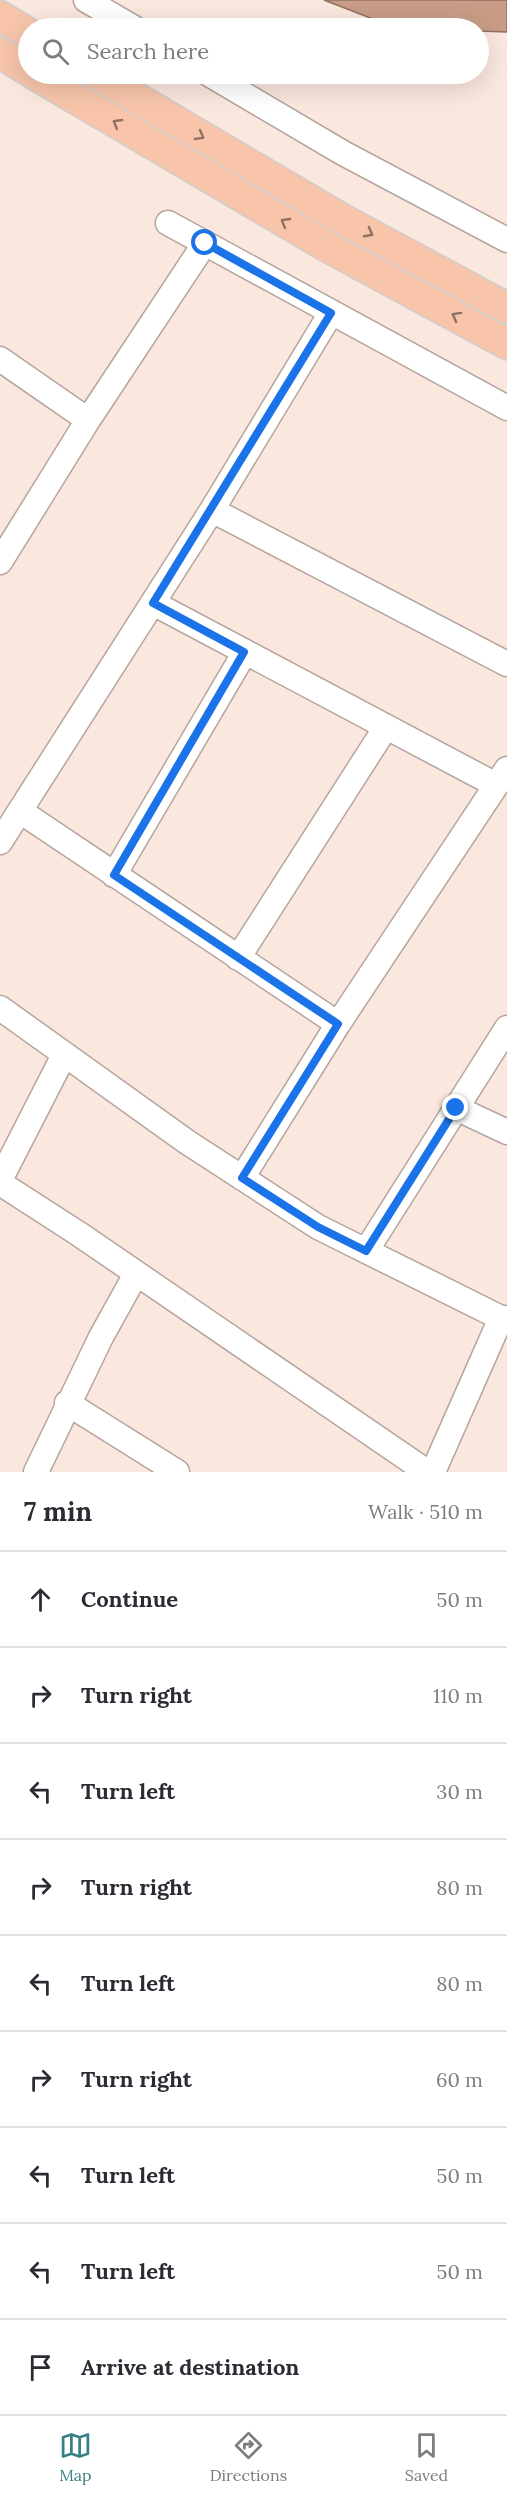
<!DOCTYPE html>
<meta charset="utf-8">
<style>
body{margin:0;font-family:Lora,serif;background:#f2f2f3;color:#2b2b33}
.stop{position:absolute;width:18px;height:18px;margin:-14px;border:4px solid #1a73e8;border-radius:50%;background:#fff}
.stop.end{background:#1a73e8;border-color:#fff;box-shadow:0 2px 6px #0008}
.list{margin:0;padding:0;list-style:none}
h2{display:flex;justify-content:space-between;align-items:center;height:78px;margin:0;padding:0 24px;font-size:26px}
h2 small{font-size:20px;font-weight:400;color:#7c7c81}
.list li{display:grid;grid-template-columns:39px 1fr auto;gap:18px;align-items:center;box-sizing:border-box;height:96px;padding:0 24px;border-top:2px solid #e1e1e2}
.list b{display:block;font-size:22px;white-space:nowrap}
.list em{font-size:20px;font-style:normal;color:#7c7c81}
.icon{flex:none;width:33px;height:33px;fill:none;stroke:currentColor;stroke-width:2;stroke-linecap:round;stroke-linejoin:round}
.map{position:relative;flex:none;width:507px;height:1472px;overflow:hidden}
.search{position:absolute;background:#fff;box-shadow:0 6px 24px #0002;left:18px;right:18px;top:18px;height:66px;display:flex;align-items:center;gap:15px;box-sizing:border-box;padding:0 21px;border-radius:33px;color:#7c7c81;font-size:22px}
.sheet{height:942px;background:#fff}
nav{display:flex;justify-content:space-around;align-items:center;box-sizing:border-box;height:84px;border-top:2px solid #e1e1e2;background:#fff;font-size:16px;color:#7c7c81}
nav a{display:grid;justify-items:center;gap:3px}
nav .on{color:#398183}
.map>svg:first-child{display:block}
</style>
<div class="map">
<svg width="507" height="1472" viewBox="0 0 507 1472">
<rect width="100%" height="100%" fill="#fae7de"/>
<!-- water -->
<path fill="#c89c87" stroke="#917061" stroke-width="1.5" d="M324,0h183v32l-28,-1 -1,-3h-82z"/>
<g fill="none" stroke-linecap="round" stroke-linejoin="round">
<defs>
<path id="minor" d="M86,0l48,28
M209,74l134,79 164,87
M168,223l339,185
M0,359l88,61
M212,510l295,154
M0,562l88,-142 117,-177
M153,603l343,182
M20,811l318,213
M0,842l212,-332 119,-197
M114,875l131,-223
M238,958l148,-231
M0,1008l187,134 131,85 183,91h6
M456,1108l51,24
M242,1178l96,-154 169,-255
M0,1180l64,-125
M0,1183l79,51 348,238
M366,1251l141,-223
M67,1403l110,69
M36,1472l65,-135 35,-63
M433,1472l68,-154"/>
<path id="major" d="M0,16l28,17
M0,53l28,17
M34,74l292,172 181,98
M96,74l246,145 165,89"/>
</defs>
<!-- minor casing -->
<use href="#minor" stroke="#b6a59c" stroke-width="27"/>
<!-- major casing -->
<use href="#major" stroke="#cfcece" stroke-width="33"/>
<!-- minor -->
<use href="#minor" stroke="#fff" stroke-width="24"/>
<!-- major -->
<use href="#major" stroke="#f8c5ab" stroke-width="30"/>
</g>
<!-- one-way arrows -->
<defs><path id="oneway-chevron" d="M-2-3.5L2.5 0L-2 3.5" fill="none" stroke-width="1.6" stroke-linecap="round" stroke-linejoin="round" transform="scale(1.5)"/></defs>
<g stroke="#907162">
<use href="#oneway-chevron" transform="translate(117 123) rotate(-149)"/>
<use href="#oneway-chevron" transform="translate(200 136) rotate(30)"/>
<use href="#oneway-chevron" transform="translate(285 222) rotate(-150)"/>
<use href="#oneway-chevron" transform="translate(369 233) rotate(28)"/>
<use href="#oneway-chevron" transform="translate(456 316) rotate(-151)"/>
</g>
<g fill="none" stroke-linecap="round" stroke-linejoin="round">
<!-- route -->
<path stroke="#1a73e8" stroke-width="8" d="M205,243l126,70 -178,290 91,49 -130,223 224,149 -96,154 76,49 48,24 90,-143"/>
</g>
</svg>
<div class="stop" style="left:205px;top:243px"></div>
<div class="stop end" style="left:456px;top:1108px"></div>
<div class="search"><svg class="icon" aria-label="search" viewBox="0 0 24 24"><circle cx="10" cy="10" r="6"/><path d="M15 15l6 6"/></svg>Search here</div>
</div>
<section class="sheet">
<h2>7 min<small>Walk · 510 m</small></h2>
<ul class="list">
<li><svg class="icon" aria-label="ahead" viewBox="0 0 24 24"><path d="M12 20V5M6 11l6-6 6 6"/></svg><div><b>Continue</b></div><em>50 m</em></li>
<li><svg class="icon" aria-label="right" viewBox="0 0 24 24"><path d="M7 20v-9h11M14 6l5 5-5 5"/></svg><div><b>Turn right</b></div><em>110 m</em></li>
<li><svg class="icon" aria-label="left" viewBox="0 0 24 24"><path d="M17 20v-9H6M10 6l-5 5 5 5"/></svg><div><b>Turn left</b></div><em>30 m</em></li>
<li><svg class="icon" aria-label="right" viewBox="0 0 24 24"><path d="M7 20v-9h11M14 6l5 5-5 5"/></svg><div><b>Turn right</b></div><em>80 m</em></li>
<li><svg class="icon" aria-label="left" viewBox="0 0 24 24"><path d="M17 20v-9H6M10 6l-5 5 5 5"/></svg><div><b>Turn left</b></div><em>80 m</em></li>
<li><svg class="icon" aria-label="right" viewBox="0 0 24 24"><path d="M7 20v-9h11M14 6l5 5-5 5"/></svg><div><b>Turn right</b></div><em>60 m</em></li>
<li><svg class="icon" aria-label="left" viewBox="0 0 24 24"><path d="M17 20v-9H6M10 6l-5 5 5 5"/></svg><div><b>Turn left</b></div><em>50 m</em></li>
<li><svg class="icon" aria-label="left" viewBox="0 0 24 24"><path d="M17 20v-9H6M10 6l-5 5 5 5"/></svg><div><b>Turn left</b></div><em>50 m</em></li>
<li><svg class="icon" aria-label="arrive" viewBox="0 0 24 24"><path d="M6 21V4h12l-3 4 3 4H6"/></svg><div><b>Arrive at destination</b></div></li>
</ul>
</section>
<nav>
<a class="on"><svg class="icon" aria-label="map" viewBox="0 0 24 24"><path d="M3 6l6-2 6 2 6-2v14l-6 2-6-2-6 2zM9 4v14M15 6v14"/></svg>Map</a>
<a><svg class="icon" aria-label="directions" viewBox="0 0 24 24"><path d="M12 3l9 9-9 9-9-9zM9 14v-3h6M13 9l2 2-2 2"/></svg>Directions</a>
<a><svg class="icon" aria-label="saved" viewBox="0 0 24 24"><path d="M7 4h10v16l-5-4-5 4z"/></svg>Saved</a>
</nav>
